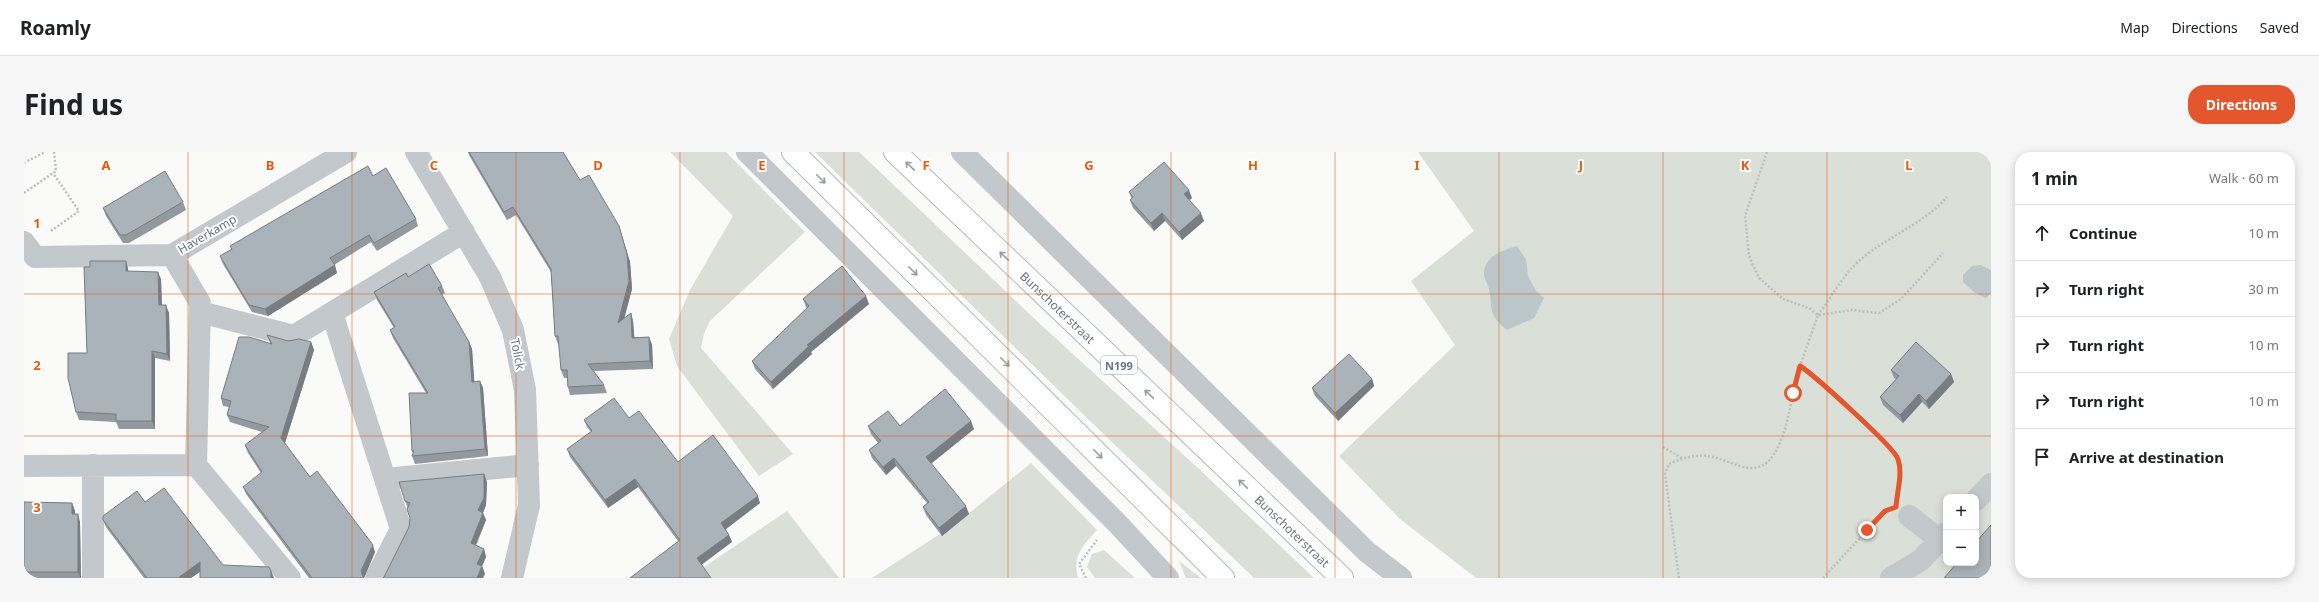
<!DOCTYPE html>
<meta charset="utf-8">
<style>
body{margin:0;font-family:"Noto Sans",sans-serif;background:#f6f6f6;color:#202124}
.controls{position:absolute;right:12px;bottom:12px;display:grid;overflow:hidden;border-radius:8px;box-shadow:0 2px 10px #0003}
.controls button{width:36px;height:36px;display:grid;place-items:center;padding:0;border:0;border-bottom:1px solid #e0e0e0;background:#fff;color:#202124;font:20px sans-serif}
.stop{position:absolute;width:12px;height:12px;margin:-9px;border:3px solid #e4572e;border-radius:50%;background:#fff}
.stop.end{background:#e4572e;border-color:#fff;box-shadow:0 1px 4px #0008}
.list{margin:0;padding:0;list-style:none}
h2{display:flex;justify-content:space-between;align-items:center;height:52px;margin:0;padding:0 16px;font-size:17px}
h2 small{font-size:13px;font-weight:400;color:#757577}
.list li{display:grid;grid-template-columns:26px 1fr auto;gap:12px;align-items:center;box-sizing:border-box;height:56px;padding:0 16px;border-top:1px solid #e0e0e0}
.list b{display:block;font-size:15px;white-space:nowrap}
.list em{font-size:13px;font-style:normal;color:#757577}
.icon{flex:none;width:22px;height:22px;fill:none;stroke:currentColor;stroke-width:2;stroke-linecap:round;stroke-linejoin:round}
.map{position:relative;flex:none;width:1967px;height:426px;overflow:hidden;border-radius:16px}
header{display:flex;align-items:center;gap:24px;box-sizing:border-box;height:56px;padding:0 20px;background:#fff;border-bottom:1px solid #e0e0e0}
header strong{font-size:19px}
nav{display:flex;gap:22px;margin-inline-start:auto;font-size:14px}
.intro{display:flex;align-items:center;justify-content:space-between;box-sizing:border-box;height:96px;padding:0 24px}
h1{margin:0;font-size:28px}
.button{padding:10px 18px;border-radius:16px;background:#e4572e;color:#fff;font-size:14px;font-weight:700}
main{display:flex;gap:24px;padding:0 24px}
aside{flex:1;background:#fff;border-radius:16px;box-shadow:0 2px 10px #0003}
.map>svg:first-child{display:block}
</style>
<header>
<strong>Roamly</strong>
<nav><a>Map</a><a>Directions</a><a>Saved</a></nav>
</header>
<div class="intro"><h1>Find us</h1><a class="button">Directions</a></div>
<main>
<div class="map">
<svg width="1967" height="426" viewBox="0 0 1967 426">
<rect width="100%" height="100%" fill="#fafaf8"/>
<!-- green -->
<path fill="#dadfd7" fill-rule="evenodd" d="M646,0h56l79,80 -95,89 -6,13 -3,14 92,106 -34,22 -82,-110 -8,-27 21,-49 43,-74z
M791,0h44l181,172 159,145 115,109h-60l-166,-159z
M1394,0h573v426h-515l-76,-59 -61,-63 116,-111 -44,-64 63,-50zM1922,345h30v66h-30z
M1007,311l66,67c-15,17 -25,25 -19,48h-206l85,-55z
M763,359l52,67h-141v-7z
M1080,398l31,28h-40l-8,-11 5,-13z
M1155,409l22,17h-15z"/>
<!-- water -->
<path fill="#bbc7cb" d="M1493,94l9,14 2,16 8,15 8,7 -10,20 -27,12c-19,-16 -14,-19 -18,-41 -1,-5 -5,-10 -5,-15 0,-18 19,-24 33,-28z
M1957,113l10,5v23l-5,5 -11,-5 -12,-11v-7l9,-9z"/>
<g fill="none" stroke-linecap="round" stroke-linejoin="round">
<defs>
<g id="major">
<path d="M769,0l430,426"/>
<path id="s1" d="M871,0l447,426"/>
</g>
</defs>
<!-- major casing -->
<use href="#major" stroke="#b5babe" stroke-width="24"/>
<!-- path -->
<path stroke="#bbbfc2" stroke-width="2.5" stroke-dasharray="2 2" stroke-linecap="butt" d="M1743,0l-22,64 4,40 10,22 24,21 26,9 9,7 -18,51
M0,11l21,-11
M0,41l32,-22 -2,-19
M27,79l28,-20 -26,-38
M1794,163c12,-16 26,-41 41,-54 27,-24 65,-37 88,-64
M1795,163l33,-5 27,3 22,-14 42,-46
M1639,295l19,11
M1062,426l-7,-14 18,-24
M1655,426l-14,-104 4,-10c13,-6 29,-11 44,-7 24,6 47,25 64,-8 13,-25 14,-56 23,-83 13,8 94,80 98,92 4,14 0,23 -1,36
M1799,426l60,-65"/>
<!-- minor -->
<path stroke="#c3c8cc" stroke-width="22" d="M392,0l74,125 23,53 12,60 4,115 -17,73
M723,0l369,370 52,56
M938,0l405,400 34,26
M0,90l11,15 137,-2
M176,160l94,24 170,-104
M308,161l69,216 -25,49
M69,313v113
M0,314l172,-1
M361,327l143,-14
M1952,348l15,-16
M1885,364l31,24
M266,426l-94,-113 4,-162 -28,-48 174,-103
M1867,426l30,-18 25,-27"/>
<!-- major -->
<use href="#major" stroke="#fff" stroke-width="22"/>
</g>
<!-- wall -->
<path fill="#929a9f" d="M444,0h95l17,28 41,54 9,28 2,27 -8,29 7,-5 2,8 1,16h15l3,8 1,24 -59,2 10,14 3,8 -37,2 -2,-8 -1,-9h-3l-3,-8 -2,-26h-1l-3,-8 -4,-64 -35,-57 -9,5 -38,-65z
M349,24l43,43 2,7 -41,25 -6,-9 -37,23 3,8 -69,43 -16,-4 -29,-48 -3,-8 12,-7 -2,-3z
M1105,40l63,6 -3,2 15,21 -22,19 -17,-19 -11,10 -21,-23 -3,-8 2,-1z
M159,50l3,8 -57,33h-6l-17,-27 -3,-8z
M104,116v4l33,7 1,26 7,8 1,48 -15,-3v71h-36l-3,-7 -37,-2 -3,-8 11,-59z
M384,125l34,9 3,7 -3,2 27,47 3,7 2,33 6,-1 3,7 5,68 -73,8 -3,-8 1,-2 -1,-3 14,-58 -33,-55 -3,-8 4,-2 -17,-28 -3,-8z
M779,147l66,5 -58,48 1,2 -39,35 -18,-20 -3,-8 55,-53 -1,-1z
M243,183l21,6 23,1 3,8 -29,93 25,34 65,75 -11,26h-55l-63,-84 -3,-7 18,-14 -13,-20 -3,-8 17,-13 -32,-10 -3,-7 2,-8 -6,-1 -2,-8 49,-55z
M1867,218l60,4 3,8 -25,27 -7,-7 -19,21 -20,-18 -3,-8 16,-18 -2,-1z
M1348,227l2,7 -36,35 -23,-25 -3,-8z
M605,266l49,44 82,41 -35,27 4,5 3,7 -54,-1 -40,-54 -30,21 -38,-51 -3,-8 24,-17 -4,-5 -3,-7z
M844,274h32l74,3 -43,35 38,50 -27,22 -16,-21 -3,-8 4,-4 -31,-37 -10,9 -14,-17 -3,-8 9,-7 -7,-9z
M460,322l3,8 -1,23 -3,8 3,7 -10,26 8,3 2,8 -4,9 3,8 -101,3 25,-50 1,-9 -2,-10 -3,-7z
M0,350l48,1 3,8v3l5,8 1,56h-57z
M121,350l55,70 -9,6h-47l-38,-51 -3,-7z"/>
<!-- shaded-wall -->
<path fill="#777d82" d="M1165,38l3,8 -5,4 -3,-8z
M1138,61l3,8 -11,10 -3,-8z
M1177,61l3,8 -22,19 -3,-8z
M595,74l11,36 2,27 -11,42 -3,-8z
M102,109l2,7 1,11 -3,-8z
M311,113l2,8 -69,43 -3,-7z
M134,120l3,7 1,33 -3,-7z
M842,144l3,8 -58,48 1,2 -39,35 -2,-7 36,-37z
M142,153l3,8 1,48 -3,-7z
M607,161l2,8 2,24 -3,-7z
M625,185l3,8 1,24 -3,-8z
M287,190l3,8 -30,96 -3,-8z
M445,190l3,7 3,41 -3,-8z
M128,199l3,7v71l-3,-8z
M1927,222l3,8 -25,27 -3,-8z
M1348,227l2,7 -36,35 -3,-8z
M456,229l3,7 5,68 -3,-7z
M1895,242l3,8 -19,21 -3,-8z
M947,269l3,8 -45,36 -3,-8z
M870,306l2,8 -10,9 -3,-8z
M460,322l3,8 -1,23 -5,13 -3,-8z
M611,327l3,8 -30,21 -3,-8z
M734,344l2,7 -37,28 -2,-8z
M48,351l3,8 -1,11 -2,-8z
M942,354l3,8 -27,22 -3,-8z
M459,361l3,7 -13,31 -2,-8z
M54,362l2,8 1,56 -3,-6z
M705,383l3,7 -32,24 -3,-8z
M349,393l2,7 -11,26h-1l-2,-7z
M460,397l2,8 -4,9 3,8 -2,4h-6v-14z
M176,410l3,7 -12,9h-13z
M247,419l3,7h-3z"/>
<!-- building -->
<path fill="#aab3b9" stroke="#777d82" d="M445,0h94l17,28 9,-5 30,51 8,28 2,27 -11,42 13,-10 1,25 17,-1 1,24 -62,3 16,21 -36,2 -1,-17h-6l-3,-34h-3l-4,-67 -38,-62 -9,5z
M1140,10l25,28 -5,4 17,19 -22,19 -17,-19 -11,10 -21,-23 3,-3 -4,-5z
M344,14l5,10 13,-8 30,51 -42,24 -5,-8 -39,23 5,7 -70,44 -16,-4 -29,-49 12,-7 -2,-3z
M141,19l18,31 -57,33h-6l-17,-27z
M66,109h36v10l32,1 1,33h7l1,49 -15,-3v70h-36v-7l-40,-2 -8,-34v-25h19l-3,-86h6z
M405,112l13,22 -4,2 31,54 3,40 8,-1 5,68 -73,7 2,-5h-2l-3,-58h19l-38,-63 5,-3 -21,-35 32,-19 2,4z
M818,114l24,30 -59,49 2,1 -38,36 -19,-21 57,-55 -6,-7z
M243,183l21,6 11,-2 12,3 -30,96 29,39 7,-6 56,74 -12,26 2,6 1,1h-52l-69,-91 19,-15 -17,-27 24,-18 -42,-12 4,-14 -10,-3 18,-61h10l23,7z
M1892,190l35,32 -25,27 -7,-7 -19,21 -20,-18 19,-21 -8,-6z
M1325,202l23,25 -37,34 -23,-25z
M921,237l26,32 -45,36 40,49 -27,22 -16,-21 6,-5 -35,-44 -11,9 -14,-17 12,-9 -13,-15 20,-15 12,15z
M590,246l15,20 10,-7 39,51 35,-27 45,61 -37,27 8,12 -32,23 14,20h-81l50,-38 -45,-61 -30,21 -38,-51 25,-18 -8,-11z
M460,322v24l-6,12 5,3 -12,30 13,6 -7,15 5,2 -5,12h-94l1,-1 25,-50 1,-9 -3,-9 3,-6 -5,-2 -6,-19z
M140,336l59,77 46,2 2,4v7h-71v-16l-22,16h-31l-44,-58v-4l34,-25 8,11z
M0,350l48,1v11h6v58h-54z
M1967,373v53h-47l13,-15h19v-21z"/>
<!-- one-way arrows -->
<defs><path id="oneway-shaft" d="M-6 0H5M1.5-3L5.5 0L1.5 3" fill="none" stroke-width="1.6" stroke-linecap="round" stroke-linejoin="round"/></defs>
<g stroke="#939fa8">
<use href="#oneway-shaft" transform="translate(886 14) rotate(-136)"/>
<use href="#oneway-shaft" transform="translate(797 27) rotate(45)"/>
<use href="#oneway-shaft" transform="translate(980 104) rotate(-136)"/>
<use href="#oneway-shaft" transform="translate(889 119) rotate(45)"/>
<use href="#oneway-shaft" transform="translate(981 210) rotate(45)"/>
<use href="#oneway-shaft" transform="translate(1125 242) rotate(-136)"/>
<use href="#oneway-shaft" transform="translate(1074 302) rotate(45)"/>
<use href="#oneway-shaft" transform="translate(1219 332) rotate(-136)"/>
</g>
<g fill="none" stroke-linecap="round" stroke-linejoin="round">
<!-- route -->
<path stroke="#e4572e" stroke-width="5" d="M1769,241l7,-27c13,8 94,81 98,93 5,15 -1,32 -2,48l-11,4 -18,19"/>
</g>
<!-- grid -->
<path fill="none" stroke="#e8590c" stroke-width="1" stroke-opacity="0.55" d="M164,0v426M328,0v426M492,0v426M656,0v426M820,0v426M984,0v426M1147,0v426M1311,0v426M1475,0v426M1639,0v426M1803,0v426M0,142h1967M0,284h1967"/>
<g text-anchor="middle" dominant-baseline="central" stroke-width="4" stroke-linejoin="round" paint-order="stroke">
<!-- shield labels -->
<rect fill="#fff" stroke="#939fa8" stroke-width="1" x="1077" y="204" width="36" height="18" rx="3"/>
<g font-size="11" font-weight="bold" fill="#657683">
<text x="1095" y="213">N199</text>
</g>
<!-- street labels -->
<g font-size="12" fill="#657683" stroke="#fff">
<text transform="translate(183 82) rotate(-30)">Haverkamp</text>
<text stroke="none"><textPath href="#s1" startOffset="225">Bunschoterstraat</textPath></text>
<text transform="translate(494 202) rotate(79)">Tolick</text>
<text stroke="none"><textPath href="#s1" startOffset="549">Bunschoterstraat</textPath></text>
</g>
</g>
<g font-size="13" text-anchor="middle" font-weight="bold" fill="#e8590c" stroke="#fff" stroke-width="4" stroke-linejoin="round" paint-order="stroke">
<text x="82" y="18">A</text>
<text x="246" y="18">B</text>
<text x="410" y="18">C</text>
<text x="574" y="18">D</text>
<text x="738" y="18">E</text>
<text x="902" y="18">F</text>
<text x="1065" y="18">G</text>
<text x="1229" y="18">H</text>
<text x="1393" y="18">I</text>
<text x="1557" y="18">J</text>
<text x="1721" y="18">K</text>
<text x="1885" y="18">L</text>
<text x="13" y="76">1</text>
<text x="13" y="218">2</text>
<text x="13" y="360">3</text>
</g>
</svg>
<div class="controls">
<button>+</button>
<button>−</button>
</div>
<div class="stop" style="left:1769px;top:241px"></div>
<div class="stop end" style="left:1843px;top:378px"></div>
</div>
<aside>
<h2>1 min<small>Walk · 60 m</small></h2>
<ul class="list">
<li><svg class="icon" aria-label="ahead" viewBox="0 0 24 24"><path d="M12 20V5M6 11l6-6 6 6"/></svg><div><b>Continue</b></div><em>10 m</em></li>
<li><svg class="icon" aria-label="right" viewBox="0 0 24 24"><path d="M7 20v-9h11M14 6l5 5-5 5"/></svg><div><b>Turn right</b></div><em>30 m</em></li>
<li><svg class="icon" aria-label="right" viewBox="0 0 24 24"><path d="M7 20v-9h11M14 6l5 5-5 5"/></svg><div><b>Turn right</b></div><em>10 m</em></li>
<li><svg class="icon" aria-label="right" viewBox="0 0 24 24"><path d="M7 20v-9h11M14 6l5 5-5 5"/></svg><div><b>Turn right</b></div><em>10 m</em></li>
<li><svg class="icon" aria-label="arrive" viewBox="0 0 24 24"><path d="M6 21V4h12l-3 4 3 4H6"/></svg><div><b>Arrive at destination</b></div></li>
</ul>
</aside>
</main>
